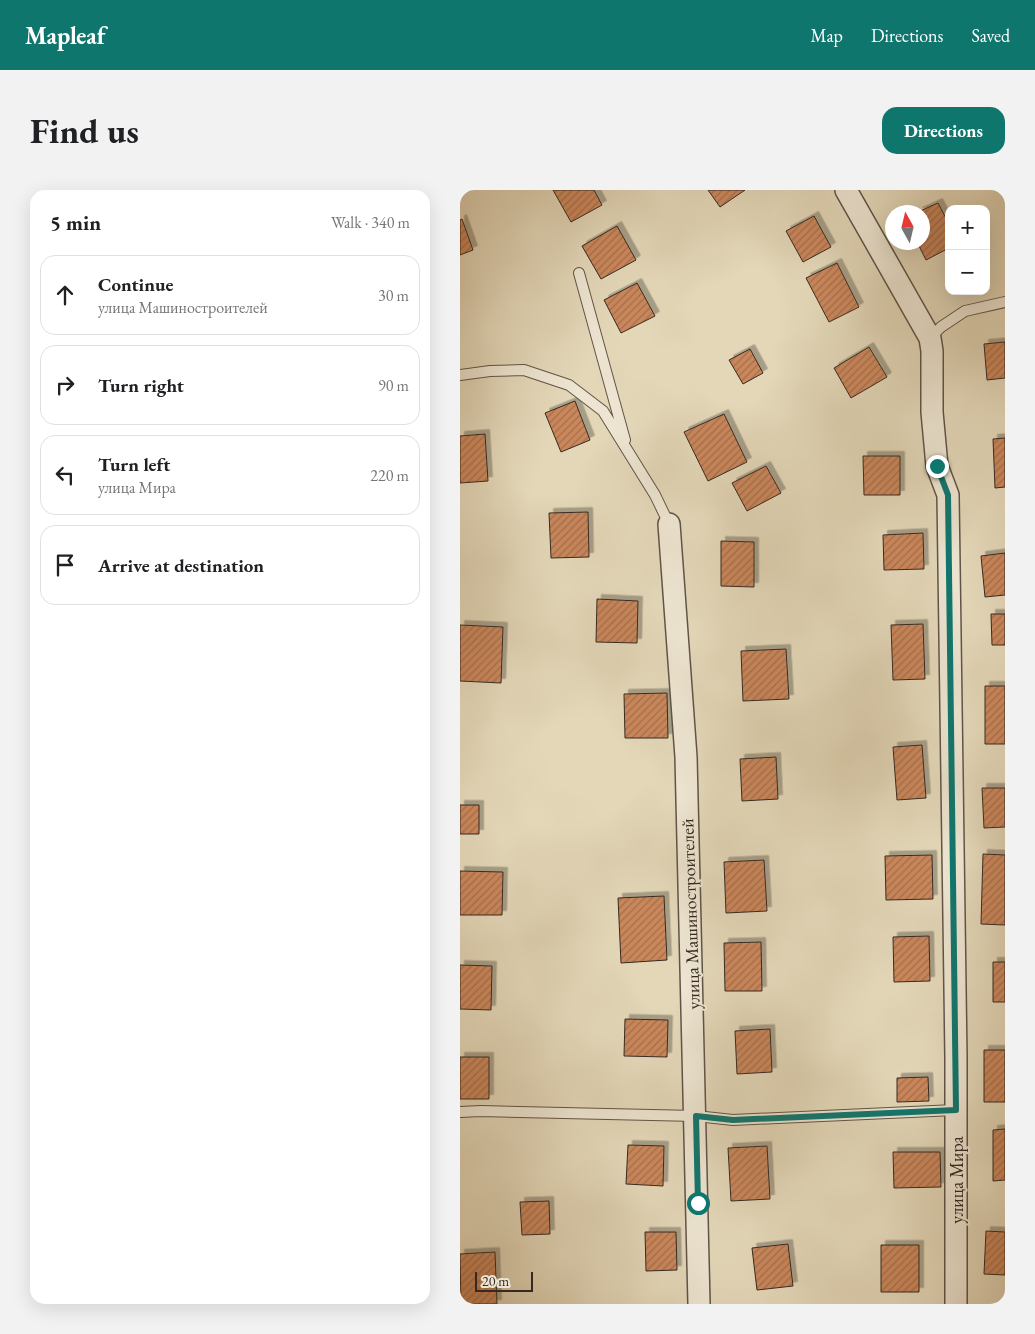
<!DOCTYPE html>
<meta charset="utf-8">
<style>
body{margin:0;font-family:"EB Garamond",serif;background:#f2f2f2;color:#202124}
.controls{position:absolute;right:15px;top:15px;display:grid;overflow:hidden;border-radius:10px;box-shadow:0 5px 20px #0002}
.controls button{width:45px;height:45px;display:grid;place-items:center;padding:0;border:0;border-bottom:1px solid #e0e0e0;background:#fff;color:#202124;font:25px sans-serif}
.compass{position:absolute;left:425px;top:15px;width:45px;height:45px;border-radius:50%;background:#fff;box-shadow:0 5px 20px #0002;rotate:352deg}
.scale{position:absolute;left:15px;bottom:12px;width:58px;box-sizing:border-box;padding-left:5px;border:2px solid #352922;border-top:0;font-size:14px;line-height:18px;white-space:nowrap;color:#352922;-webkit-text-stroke:4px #ede5d1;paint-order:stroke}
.stop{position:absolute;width:15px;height:15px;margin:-11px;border:4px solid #0f766e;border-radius:50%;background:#fff}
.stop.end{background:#0f766e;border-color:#fff;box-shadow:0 1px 5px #0008}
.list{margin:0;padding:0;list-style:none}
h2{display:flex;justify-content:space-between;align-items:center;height:65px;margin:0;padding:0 20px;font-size:21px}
h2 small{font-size:16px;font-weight:400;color:#757577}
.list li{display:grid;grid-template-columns:32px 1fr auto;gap:15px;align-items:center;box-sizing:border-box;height:80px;margin:0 10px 10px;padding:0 10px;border:1px solid #e0e0e0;border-radius:15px}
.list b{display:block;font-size:19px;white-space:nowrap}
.list p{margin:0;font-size:16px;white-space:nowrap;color:#757577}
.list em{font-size:16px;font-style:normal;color:#757577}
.icon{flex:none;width:28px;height:28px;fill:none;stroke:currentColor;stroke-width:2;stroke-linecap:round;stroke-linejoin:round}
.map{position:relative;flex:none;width:545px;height:1114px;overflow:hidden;border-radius:15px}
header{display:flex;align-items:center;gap:30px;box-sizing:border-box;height:70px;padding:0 25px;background:#0f766e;color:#fff}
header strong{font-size:24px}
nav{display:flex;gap:28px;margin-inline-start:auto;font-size:18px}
.intro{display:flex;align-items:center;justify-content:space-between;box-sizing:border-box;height:120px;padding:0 30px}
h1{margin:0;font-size:35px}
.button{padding:12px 22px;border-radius:15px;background:#0f766e;color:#fff;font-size:18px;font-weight:700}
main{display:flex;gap:30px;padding:0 30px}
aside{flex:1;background:#fff;border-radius:15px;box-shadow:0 5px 20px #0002}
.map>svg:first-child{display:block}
</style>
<header>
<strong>Mapleaf</strong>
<nav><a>Map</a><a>Directions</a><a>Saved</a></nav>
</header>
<div class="intro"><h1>Find us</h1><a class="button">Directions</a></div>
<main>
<aside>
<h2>5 min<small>Walk · 340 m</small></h2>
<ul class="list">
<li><svg class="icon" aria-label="ahead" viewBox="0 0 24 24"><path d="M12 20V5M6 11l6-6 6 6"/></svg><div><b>Continue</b><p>улица Машиностроителей</p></div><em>30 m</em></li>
<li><svg class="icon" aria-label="right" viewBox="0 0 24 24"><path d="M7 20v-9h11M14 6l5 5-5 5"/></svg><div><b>Turn right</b></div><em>90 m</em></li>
<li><svg class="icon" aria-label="left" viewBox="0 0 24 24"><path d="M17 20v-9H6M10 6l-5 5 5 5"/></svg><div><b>Turn left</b><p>улица Мира</p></div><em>220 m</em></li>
<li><svg class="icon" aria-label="arrive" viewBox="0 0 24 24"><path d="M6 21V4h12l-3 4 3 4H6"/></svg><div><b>Arrive at destination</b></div></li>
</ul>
</aside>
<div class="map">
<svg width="545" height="1114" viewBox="0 0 545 1114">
<defs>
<pattern id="building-hatch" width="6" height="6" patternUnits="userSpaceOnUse" patternTransform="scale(1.25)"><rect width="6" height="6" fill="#ca875b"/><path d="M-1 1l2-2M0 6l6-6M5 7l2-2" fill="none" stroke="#a56e4b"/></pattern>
<filter id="shadow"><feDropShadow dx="4.5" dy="-4.5" stdDeviation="0" flood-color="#0004"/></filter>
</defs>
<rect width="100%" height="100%" fill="#e3d7b8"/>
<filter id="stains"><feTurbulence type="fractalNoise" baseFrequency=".004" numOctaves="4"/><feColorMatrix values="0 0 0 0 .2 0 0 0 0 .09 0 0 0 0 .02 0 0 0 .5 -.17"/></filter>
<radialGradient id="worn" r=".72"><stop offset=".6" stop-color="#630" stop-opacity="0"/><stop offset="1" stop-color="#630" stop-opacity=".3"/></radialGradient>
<!-- building -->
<path fill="url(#building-hatch)" stroke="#352922" filter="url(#shadow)" d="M93,0h41l8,15 -31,17z
M248,0h37l-25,17z
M478,13l11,21v24l-23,12 -9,-18h5v-30h-4z
M354,26l17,31 -28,15 -17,-31z
M2,29l11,31 -13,5v-35z
M157,36l19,34 -35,19 -19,-33z
M377,73l22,44 -30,15 -23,-44z
M177,93l18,33 -34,17 -17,-33z
M545,152v36l-18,2 -3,-36z
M409,157l18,30 -36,21 -17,-30z
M290,159l13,24 -20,11 -14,-24z
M115,211l15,39 -29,12 -16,-39z
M264,224l23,48 -39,19 -24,-49z
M25,244l3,47 -28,2v-47z
M545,248v49l-10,1 -2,-49z
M403,266h37v39h-36z
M306,276l15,27 -34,18 -15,-28z
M128,322l1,45 -38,1 -2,-45z
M463,343l1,36 -40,1 -1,-35z
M261,351l33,1v45l-33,-1z
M545,363v42l-20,2 -4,-41z
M137,409l41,2 -1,42 -41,-1z
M531,424h14v31h-13z
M463,434l2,55 -32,1 -2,-55z
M0,435l43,2 -2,56 -41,-2z
M326,459l3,50 -46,2 -2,-50z
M525,496h20v58h-20z
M207,503l1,45h-43l-1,-44z
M462,555l4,53 -29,2 -4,-53z
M316,567l2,42 -36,2 -2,-42z
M522,598h23v39l-21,1z
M0,615h19v29h-19z
M523,664l22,1v70l-24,-1z
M472,665l1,44 -47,1 -1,-44z
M304,670l3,51 -41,2 -2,-51z
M0,681l43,1 -1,43h-42z
M204,706l3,64 -46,3 -3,-65z
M469,746l1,45 -36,1 -1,-45z
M301,752l1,49h-37l-1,-48z
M533,772h12v40h-12z
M0,775l32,1 -1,44 -31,-1z
M165,829l43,1 -1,37 -43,-1z
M310,839l2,43 -35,2 -2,-43z
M524,860h21v52h-21z
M0,867h29v42h-29z
M468,887l1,24 -32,1v-24z
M545,939v51l-12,1v-51z
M168,955l36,1 -1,40 -37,-2z
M307,956l3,53 -39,2 -3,-53z
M433,962h47l1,35 -47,1z
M89,1011l1,33 -28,1 -2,-33z
M526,1041l19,1v43l-21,-1z
M185,1042h31l1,38 -31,1z
M328,1054l5,42 -36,4 -5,-42z
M421,1055h38v47h-38z
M35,1062l2,52h-36l-1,-50z"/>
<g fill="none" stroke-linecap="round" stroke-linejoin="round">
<defs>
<path id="lane" d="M119,83l46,167
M470,148l11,-11 24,-16 40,-9
M0,185l30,-4 34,-1 45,15 34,26 52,84 14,29
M0,922l21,-1 215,5 37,4 222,-10"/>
<path id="street" d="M386,0l84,148 2,13v61l5,54 11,29 8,563v246
M209,334l17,233 13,547"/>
</defs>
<!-- lane casing -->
<use href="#lane" stroke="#605448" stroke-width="12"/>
<!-- street casing -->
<use href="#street" stroke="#605448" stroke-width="24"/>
<!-- lane -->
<use href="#lane" stroke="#ede5d1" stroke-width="10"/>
<!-- street -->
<use href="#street" stroke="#ede5d1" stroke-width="21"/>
</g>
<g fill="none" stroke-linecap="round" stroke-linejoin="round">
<!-- route -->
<path stroke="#0f766e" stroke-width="6" d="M238,1013l-2,-87 37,4 223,-10 -8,-615 -11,-29"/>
</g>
<g text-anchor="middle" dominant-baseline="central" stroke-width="4" stroke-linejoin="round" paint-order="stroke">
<!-- street labels -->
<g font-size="18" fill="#352922" stroke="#ede5d1">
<text transform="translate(230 724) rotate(-92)">улица Машиностроителей</text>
<text transform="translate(496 990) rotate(-90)">улица Мира</text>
</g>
</g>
<rect width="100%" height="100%" filter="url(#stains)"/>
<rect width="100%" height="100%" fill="url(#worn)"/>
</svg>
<div class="controls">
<button>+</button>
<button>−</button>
</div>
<svg class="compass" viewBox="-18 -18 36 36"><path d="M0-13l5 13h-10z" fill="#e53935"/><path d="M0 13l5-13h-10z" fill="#757577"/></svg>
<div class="scale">20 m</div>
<div class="stop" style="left:238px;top:1013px"></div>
<div class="stop end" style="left:477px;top:276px"></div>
</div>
</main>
